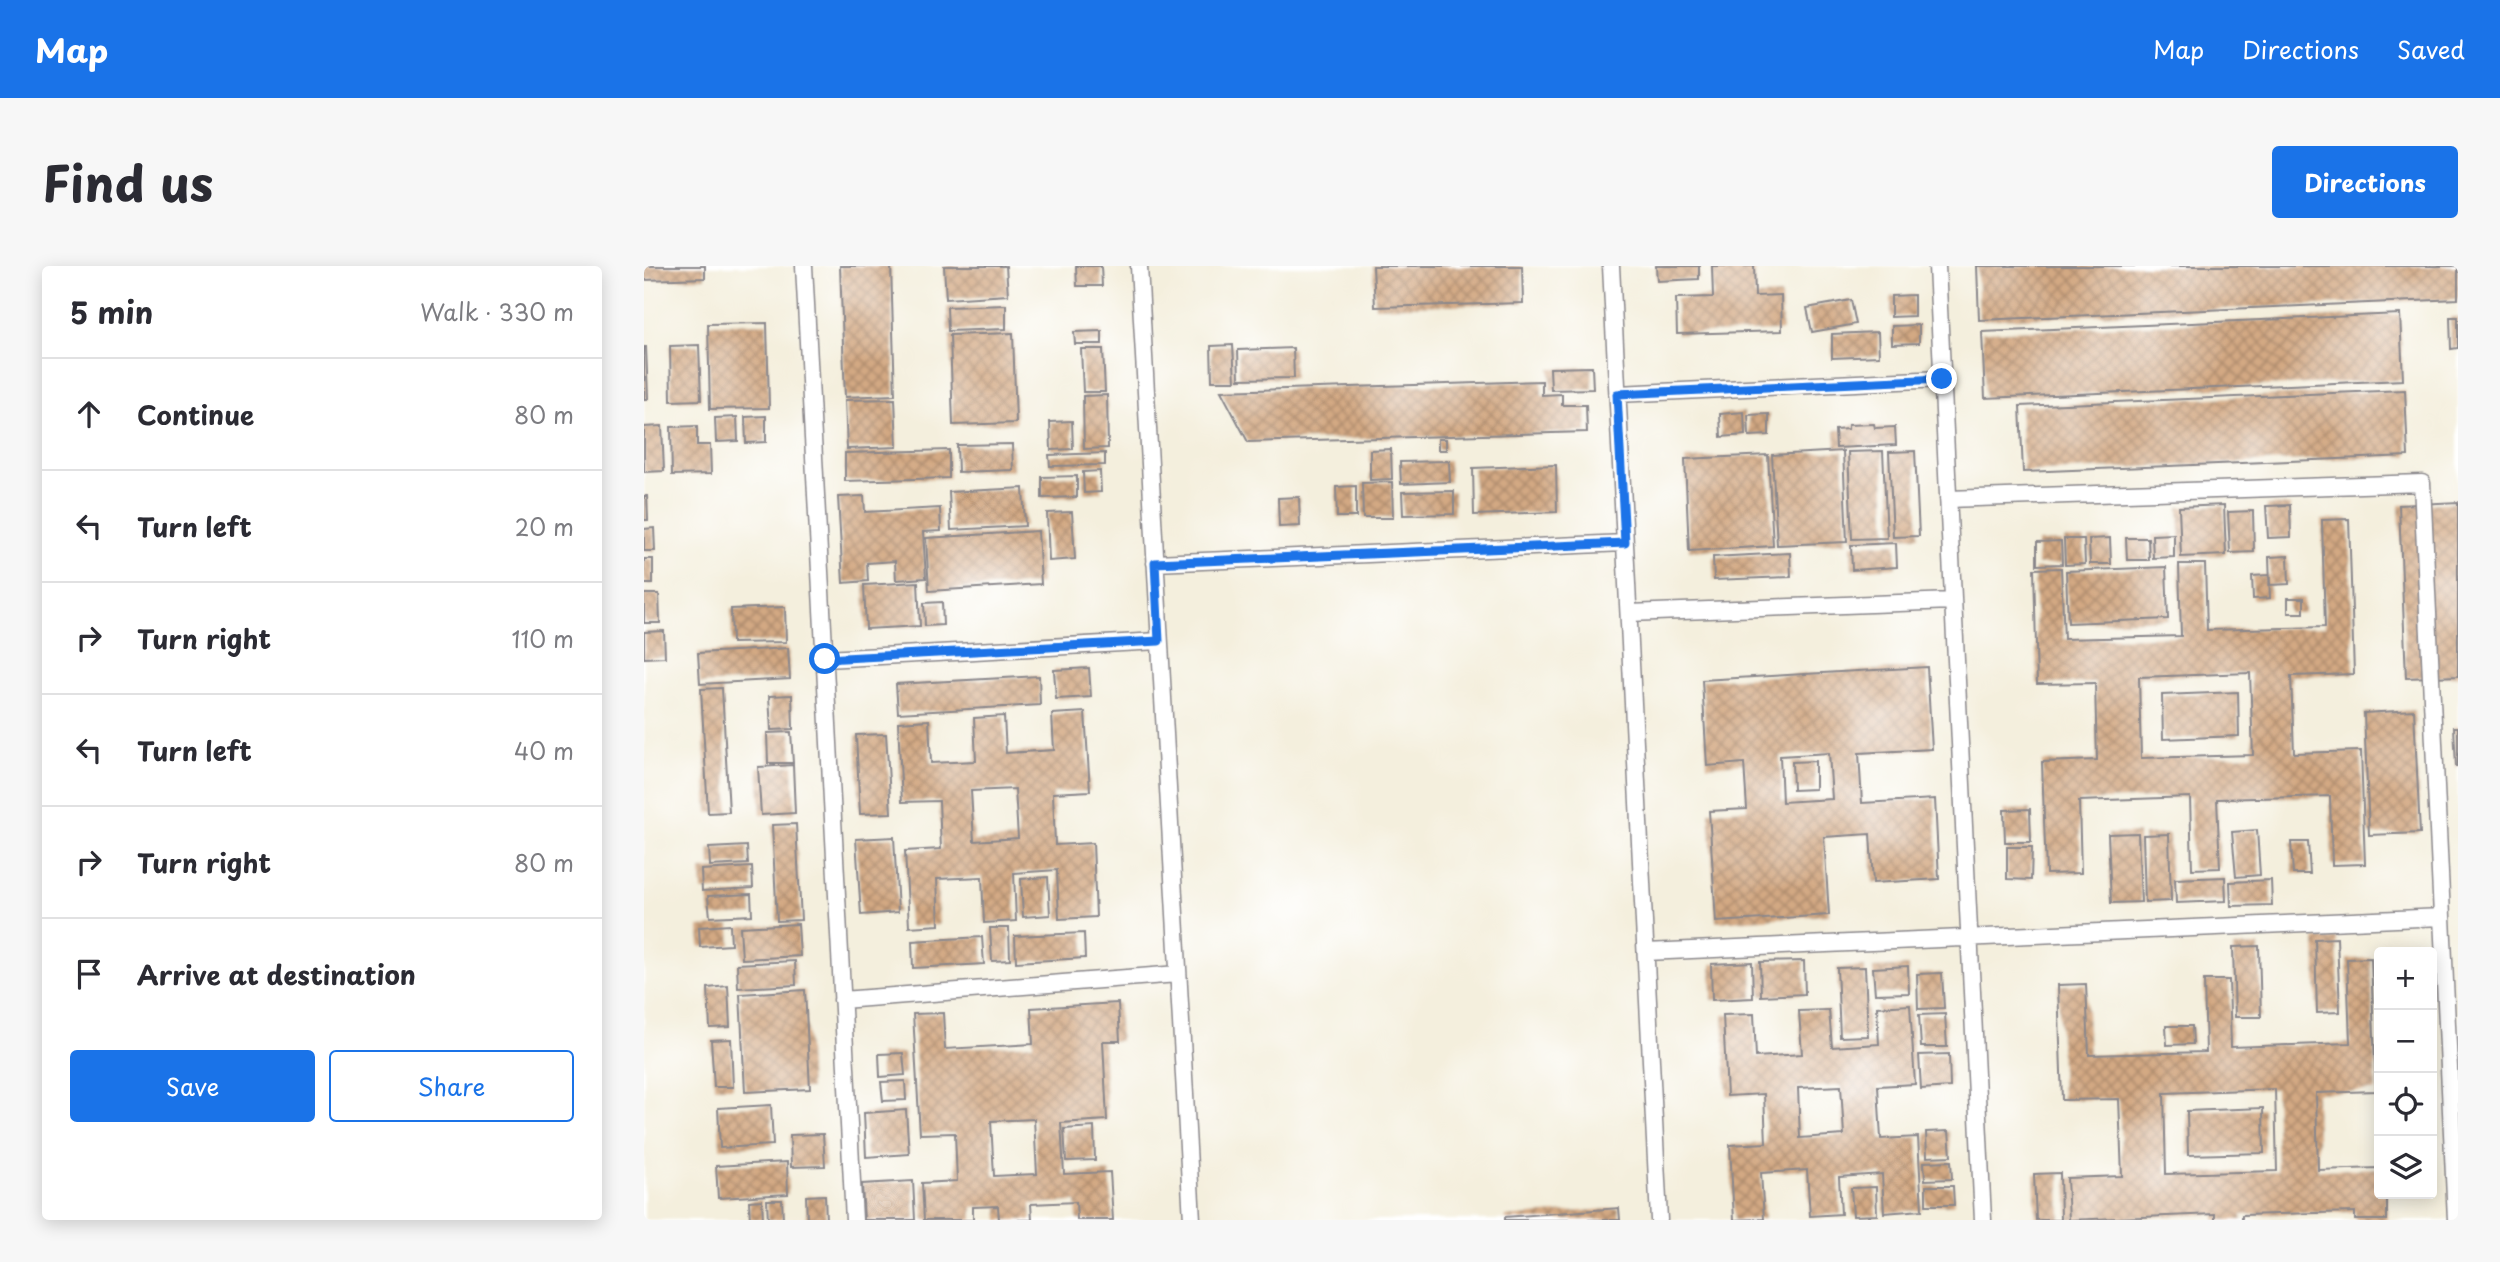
<!DOCTYPE html>
<meta charset="utf-8">
<style>
body{margin:0;font-family:"Playpen Sans",sans-serif;background:#f7f7f7;color:#2b2b33}
.controls{position:absolute;right:21px;bottom:21px;display:grid;overflow:hidden;border-radius:7px;box-shadow:0 4px 18px #0003}
.controls button{width:63px;height:63px;display:grid;place-items:center;padding:0;border:0;border-bottom:2px solid #e1e1e2;background:#fff;color:#2b2b33;font:35px sans-serif}
.stop{position:absolute;width:21px;height:21px;margin:-16px;border:5px solid #1a73e8;border-radius:50%;background:#fff}
.stop.end{background:#1a73e8;border-color:#fff;box-shadow:0 2px 7px #0008}
.list{margin:0;padding:0;list-style:none}
h2{display:flex;justify-content:space-between;align-items:center;height:91px;margin:0;padding:0 28px;font-size:30px}
h2 small{font-size:23px;font-weight:400;color:#7c7c81}
.list li{display:grid;grid-template-columns:46px 1fr auto;gap:21px;align-items:center;box-sizing:border-box;height:112px;padding:0 28px;border-top:2px solid #e1e1e2}
.list b{display:block;font-size:26px;white-space:nowrap}
.list em{font-size:23px;font-style:normal;color:#7c7c81}
.actions{display:flex;gap:14px;padding:21px 28px}
.actions a{flex:1;padding:16px 0;border:2px solid #1a73e8;border-radius:7px;text-align:center;font-size:24px;color:#1a73e8}
.actions .main{background:#1a73e8;color:#fff}
.icon{flex:none;width:38px;height:38px;fill:none;stroke:currentColor;stroke-width:2;stroke-linecap:round;stroke-linejoin:round}
.map{position:relative;flex:none;width:1814px;height:954px;overflow:hidden;border-radius:7px}
header{display:flex;align-items:center;gap:42px;box-sizing:border-box;height:98px;padding:0 35px;background:#1a73e8;color:#fff}
header strong{font-size:33px}
nav{display:flex;gap:38px;margin-inline-start:auto;font-size:24px}
.intro{display:flex;align-items:center;justify-content:space-between;box-sizing:border-box;height:168px;padding:0 42px}
h1{margin:0;font-size:49px}
.button{padding:18px 32px;border-radius:7px;background:#1a73e8;color:#fff;font-size:24px;font-weight:700}
main{display:flex;gap:42px;padding:0 42px}
aside{flex:1;background:#fff;border-radius:7px;box-shadow:0 4px 18px #0003}
.map>svg:first-child{display:block}
</style>
<header>
<strong>Map</strong>
<nav><a>Map</a><a>Directions</a><a>Saved</a></nav>
</header>
<div class="intro"><h1>Find us</h1><a class="button">Directions</a></div>
<main>
<aside>
<h2>5 min<small>Walk · 330 m</small></h2>
<ul class="list">
<li><svg class="icon" aria-label="ahead" viewBox="0 0 24 24"><path d="M12 20V5M6 11l6-6 6 6"/></svg><div><b>Continue</b></div><em>80 m</em></li>
<li><svg class="icon" aria-label="left" viewBox="0 0 24 24"><path d="M17 20v-9H6M10 6l-5 5 5 5"/></svg><div><b>Turn left</b></div><em>20 m</em></li>
<li><svg class="icon" aria-label="right" viewBox="0 0 24 24"><path d="M7 20v-9h11M14 6l5 5-5 5"/></svg><div><b>Turn right</b></div><em>110 m</em></li>
<li><svg class="icon" aria-label="left" viewBox="0 0 24 24"><path d="M17 20v-9H6M10 6l-5 5 5 5"/></svg><div><b>Turn left</b></div><em>40 m</em></li>
<li><svg class="icon" aria-label="right" viewBox="0 0 24 24"><path d="M7 20v-9h11M14 6l5 5-5 5"/></svg><div><b>Turn right</b></div><em>80 m</em></li>
<li><svg class="icon" aria-label="arrive" viewBox="0 0 24 24"><path d="M6 21V4h12l-3 4 3 4H6"/></svg><div><b>Arrive at destination</b></div></li>
</ul>
<div class="actions"><a class="main">Save</a><a>Share</a></div>
</aside>
<div class="map">
<svg width="1814" height="954" viewBox="0 0 1814 954">
<defs>
<pattern id="building-cross-hatch" width="8" height="8" patternUnits="userSpaceOnUse" patternTransform="scale(1.75)"><rect width="8" height="8" fill="#d3a983"/><path d="M0 0l8 8M0 8l8-8" fill="none" stroke="#ab896c"/></pattern>
</defs>
<rect width="100%" height="100%" fill="#fff"/>
<filter id="ink" filterUnits="userSpaceOnUse"><feTurbulence type="fractalNoise" baseFrequency=".0143" numOctaves="2"/><feDisplacementMap in="SourceGraphic" scale="14" xChannelSelector="R" yChannelSelector="G"/><feConvolveMatrix kernelMatrix="1 2 1 2 8 2 1 2 1" color-interpolation-filters="sRGB"/></filter>
<filter id="wash" filterUnits="userSpaceOnUse"><feTurbulence type="fractalNoise" baseFrequency=".00686" numOctaves="4" result="noise"/><feDisplacementMap in="SourceGraphic" scale="28" xChannelSelector="R" yChannelSelector="G"/><feGaussianBlur stdDeviation="1.57" result="paint"/><feColorMatrix in="noise" values="0 0 0 0 0 0 0 0 0 0 0 0 0 0 0 0 0 1.4 0 .05"/><feComposite in="paint" operator="in"/></filter>
<g filter="url(#wash)">
<rect width="100%" height="100%" fill="#f4efdd"/>
<g id="blocks">
<!-- building -->
<path fill="url(#building-cross-hatch)" fill-rule="evenodd" d="M0,0h61v12l-61,2z
M196,0h51l4,129 -50,2z
M300,0h62l2,29 -62,4z
M432,0h25l1,20h-25z
M729,0h149l1,37 -148,4z
M1012,0h43v13l-42,2z
M1068,0h42l1,30 26,-1 1,36 -105,3 -1,-36 37,-1z
M1333,0h481v33l-479,21z
M1270,29v21l-23,1v-21z
M1207,34l5,24 -44,8 -5,-24z
M362,39v24l-58,2 -1,-24z
M1756,48l3,66 -418,18 -3,-66z
M1806,51h8v31l-7,1z
M123,57l2,85 -59,1 -2,-85z
M1275,59v18l-27,1v-18z
M458,65v13h-27l-1,-12z
M1234,66l1,24 -47,2v-24z
M369,67l3,90 -63,2 -3,-90z
M55,79l2,55 -30,1 -1,-55z
M589,79l2,36h-23l-1,-35z
M0,81h2l2,52h-4z
M649,82l1,30 -55,1 -1,-29z
M437,83h22l2,43h-22z
M948,101l1,22 -42,1 -1,-22z
M898,115v14l20,-1v11h24l1,27 -339,10 -27,-51z
M1761,124l3,66 -385,16 -3,-66z
M463,129l1,53 -24,1 -1,-53z
M251,133l2,48 -50,2 -2,-49z
M1100,146l1,23 -24,2 -1,-23z
M1125,148v21l-20,1 -1,-21z
M122,150v26l-20,1 -1,-26z
M93,151l1,24 -22,1 -1,-24z
M428,155l1,28 -22,1 -1,-28z
M1230,158l1,4 20,-1 1,18 -60,3 -1,-18 13,-1v-4z
M18,160l2,45 -20,1v-45z
M53,160v19h13l1,29 -39,1 -1,-48z
M794,173h8v11h-8z
M368,178l1,26 -55,2 -1,-27z
M747,183l1,30 -22,1v-30z
M305,184v28l-104,3v-28z
M1199,185l4,91 -70,3 -5,-90z
M1239,185l4,87 -35,1 -4,-87z
M1271,185l4,85 -26,1 -4,-85z
M461,187v12l-55,1 -1,-11z
M1124,189l5,91 -84,5 -4,-92z
M805,195l1,21 -49,2 -1,-22z
M912,199l1,47 -83,3 -1,-47z
M456,205l1,21 -17,1 -1,-21z
M433,210v21l-35,1v-21z
M748,216l1,36h-30l-1,-35z
M712,220v31h-19l-1,-30z
M379,222l2,38 -74,4 -2,-38z
M810,225v23l-51,1 -1,-23z
M0,230h3l1,24h-4z
M220,230l1,16 75,-4 1,23 -18,1 3,46 -30,2 -1,-19 -28,2 1,18 -25,2 -5,-86z
M655,231l1,29 -21,1 -1,-29z
M1814,236v174l-52,2 -7,-173z
M1580,239l2,50 -45,2 -2,-50z
M1646,239l1,32 -23,1 -2,-32z
M1609,245l1,41 -24,1 -2,-41z
M428,246l3,47 -26,2 -2,-48z
M1705,253l5,155 -63,2 3,77 67,-2 4,113 -33,1 -2,-69 -113,3 3,69 -28,1 -2,-72 -111,4 2,72 -35,1 -4,-112 55,-2 -2,-77 -58,1 -3,-115 27,-1 3,71 117,-3 -2,-72h26l2,66 118,-3 -3,-107zM1606,407l3,82 -112,3 -2,-81z
M10,262l1,23h-11v-22z
M394,265l3,53 -112,7 -3,-53z
M1530,268v23l-21,1 -1,-23z
M1466,272l1,26h-21l-1,-25z
M1482,272h22l1,22h-22z
M1420,273h20l1,25 -20,1z
M1417,275l1,23 -25,1v-23z
M1252,277l1,24 -45,3 -1,-25z
M1146,287l1,24 -77,3 -1,-23z
M1644,290l1,28 -19,1 -1,-28z
M0,293h9v25h-9z
M1522,301l2,52 -100,4 -2,-52z
M1625,309l1,23 -17,1 -1,-23z
M274,316l2,44 -54,3 -2,-44z
M0,328h15l1,29h-16z
M1644,332h16v15h-16z
M298,336l1,23 -18,1 -1,-23z
M141,341l1,35 -54,1 -1,-34z
M20,365l1,26 -21,1v-26z
M144,382l2,31 -90,5 -2,-31z
M1283,401l5,82 -73,4 3,50 73,-4 4,80 -66,4 -3,-49 -46,3 5,78 -113,7 -7,-111 38,-2 -3,-46 -37,3 -5,-86zM1185,487l3,46 -50,3 -2,-46z
M445,402l2,29 -35,2 -2,-29z
M395,410l1,29 -142,8 -2,-29z
M78,422l7,124 -21,1 -7,-124z
M1594,426l1,44 -76,3 -1,-44z
M148,429l1,34 -22,1 -2,-34z
M1770,444l6,123 -51,2 -5,-122z
M441,446l5,79 -37,2 2,52 38,-2 3,74 -37,2 -2,-49 -43,3 2,48 -32,2 -2,-46 -45,2 2,46 -30,2 -4,-76 36,-2 -2,-48 -37,1 -4,-80 31,-2 2,43 45,-2 -2,-43 30,-2 2,37 48,-3 -2,-36zM371,523l3,49 -44,3 -3,-50z
M1810,461h4v40h-2z
M147,466l2,31h-25l-1,-30z
M242,468l5,79 -31,1 -4,-79z
M1171,495v28l-22,1 -1,-28z
M149,499l2,48 -34,2 -3,-48z
M1386,543l1,33h-26l-1,-32z
M152,558l5,96 -24,1 -5,-96z
M1613,564l3,45 -24,2 -4,-45z
M1494,567l3,69 -30,1 -3,-69z
M1525,568l2,67 -26,1 -2,-67z
M250,571l4,75 -37,3 -5,-76z
M1647,576h17l2,32h-17z
M103,580l1,18 -38,2 -1,-18z
M1363,581h25l-1,33 -24,-1z
M108,601l1,21 -51,3 -1,-21z
M404,611l2,38 -27,2 -2,-38z
M1581,611l1,24 -50,2 -1,-24z
M1627,614l1,25 -41,1 -1,-24z
M107,628l1,21 -42,2 -2,-21z
M154,658l2,32 -58,3 -2,-32z
M86,659l1,20 -31,2 -1,-20z
M346,662h19l1,32 -18,1z
M440,667l1,25 -69,4 -1,-26z
M338,671l2,27 -71,4 -1,-27z
M1693,672l3,74 -23,1 -2,-74z
M1615,680l2,71h-26l-2,-70z
M1727,692l5,133 -60,2 2,77 61,-2v26h8v26h-32v-8l-113,3v5h-27v-6l-146,6 -2,-42 55,-2 -3,-77 -57,1 -4,-115 28,-1 3,71 117,-3 -2,-72h25l2,67 119,-4 -3,-84zM1631,823l2,82 -111,3 -2,-81z
M151,695l1,24 -58,3 -1,-24z
M1160,695l1,33 -44,2 -1,-34z
M1108,696l1,36 -41,2 -1,-36z
M1264,700l1,27 -34,1 -2,-26z
M1221,701l3,69 -28,1 -3,-69z
M1298,707l2,35 -26,1 -1,-35z
M84,720l2,41 -20,1 -2,-40z
M161,724l5,99 -65,3 -5,-98z
M474,737l2,38h-17l4,79 -46,3 3,51 46,-2 3,48h-36l-1,-18 -45,2 1,16h-33l-1,-14 -25,1v13h-49l-2,-37 35,-2 -2,-48 -35,1 -7,-120 30,-1 2,36 88,-5 -2,-36zM390,853l3,55 -43,2 -3,-55z
M1266,739l5,79 -37,2 3,53 37,-2 4,73 -38,3 -2,-39 -43,3 2,37 -31,2 -3,-46 -46,3 3,46 -30,1 -4,-75 36,-2 -2,-49 -37,2 -4,-81 31,-1 2,43 46,-3 -3,-43 30,-1 3,37 47,-3 -2,-37zM1197,820l3,49 -44,3 -2,-50z
M1301,748l2,33h-26l-2,-32z
M1522,760h26l1,18 -26,1z
M87,773l2,48h-19l-3,-47z
M259,787l2,22 -25,2 -1,-23z
M1305,788l1,33 -29,2 -2,-34z
M261,815l1,19 -23,1 -2,-19z
M127,839l2,40 -53,3 -2,-40z
M1619,842l1,45 -76,2 -1,-44z
M262,844l3,44 -43,3 -2,-44z
M450,861l1,33 -29,1 -2,-32z
M1305,865l2,25 -24,1 -1,-25z
M179,868l2,32 -34,1 -1,-32z
M1307,895l1,18 -27,1 -1,-18z
M143,896l1,32 -70,4 -2,-32z
M1416,907l1,47h-25l-2,-46z
M269,915l2,39h-51l-2,-36z
M1282,920h27l1,19h-28z
M1232,921l1,28 -24,1 -2,-28z
M181,929l1,25h-19l-1,-24z
M118,934l1,20h-13l-1,-19z
M123,934h15l1,20h-15z
M975,942l1,12h-115v-3z"/>
</g>
</g>
<g filter="url(#ink)">
<use href="#blocks" fill-opacity="0" stroke="#8b888c" stroke-width="2"/>
<g fill="none" stroke-linecap="round" stroke-linejoin="round">
<defs>
<path id="service" d="M160,0l50,954
M495,0l53,954
M967,0l48,954
M1293,0l46,954
M973,128l325,-15
M1304,233l474,-16 34,737
M511,297l470,-20
M985,347l324,-12
M181,393l334,-18
M1002,686l796,-35
M198,734l336,-26"/>
</defs>
<!-- service casing -->
<use href="#service" stroke="#8b888c" stroke-width="19"/>
<!-- service -->
<use href="#service" stroke="#fff" stroke-width="16"/>
</g>
</g>
<g fill="none" stroke-linecap="round" stroke-linejoin="round" filter="url(#ink)">
<!-- route -->
<path stroke="#1a73e8" stroke-width="9" d="M181,393l334,-18 -4,-78 470,-20 -8,-149 325,-15"/>
</g>
</svg>
<div class="controls">
<button>+</button>
<button>−</button>
<button><svg class="icon" aria-label="locate" viewBox="0 0 24 24"><circle cx="12" cy="12" r="6"/><path d="M12 2v4M12 18v4M2 12h4M18 12h4"/></svg></button>
<button><svg class="icon" aria-label="layers" viewBox="0 0 24 24"><path d="M12 4l9 5-9 5-9-5zM3 14l9 5 9-5"/></svg></button>
</div>
<div class="stop" style="left:181px;top:393px"></div>
<div class="stop end" style="left:1298px;top:113px"></div>
</div>
</main>
